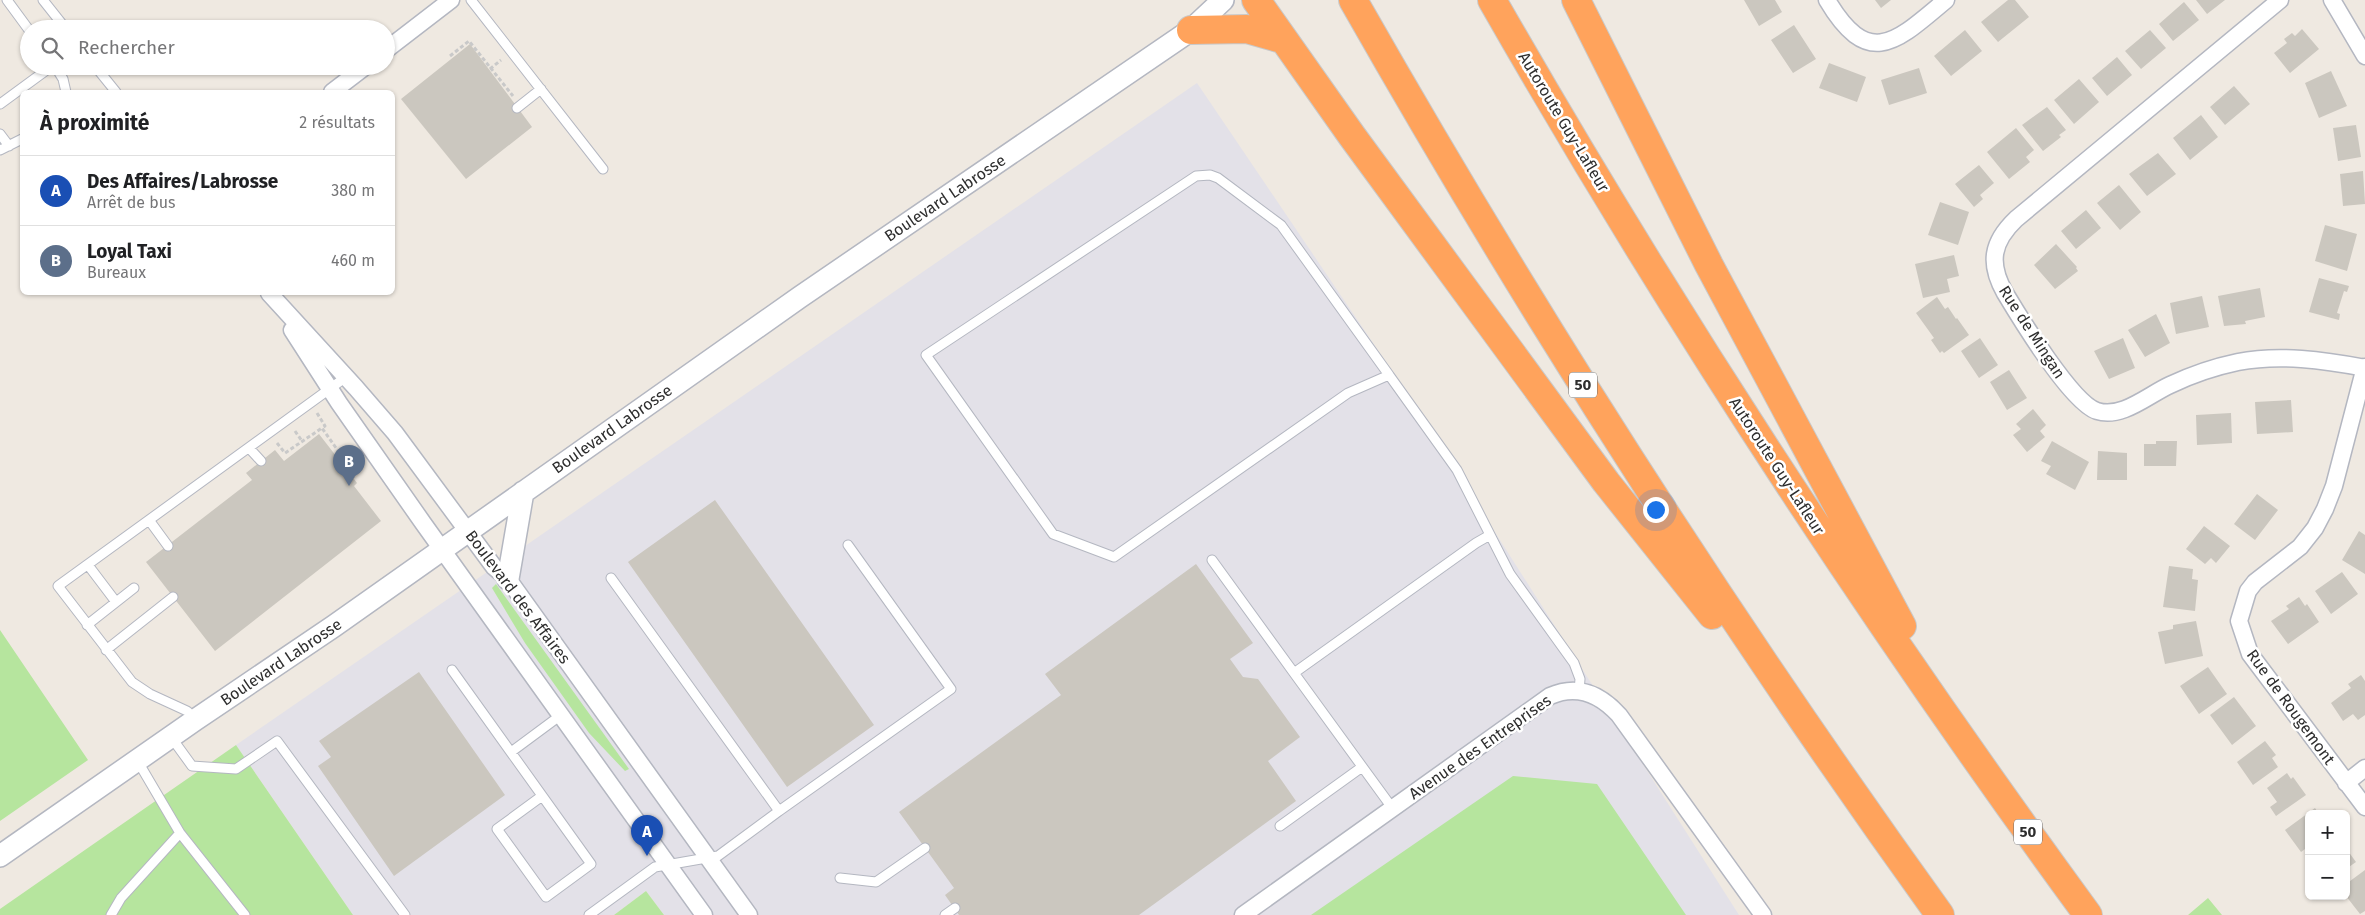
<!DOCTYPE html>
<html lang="fr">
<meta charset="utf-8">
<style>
body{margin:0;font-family:"Fira Sans",sans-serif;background:#f2f2f2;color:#202124}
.controls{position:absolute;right:15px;bottom:15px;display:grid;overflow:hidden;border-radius:8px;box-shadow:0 1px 4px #0004}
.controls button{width:45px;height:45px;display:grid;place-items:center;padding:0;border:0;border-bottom:1px solid #e0e0e0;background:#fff;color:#202124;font:25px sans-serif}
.you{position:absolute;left:1655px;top:509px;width:18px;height:18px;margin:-12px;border:4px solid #fff;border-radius:50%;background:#1a73e8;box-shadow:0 0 0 8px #1a73e833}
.badge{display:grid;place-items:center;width:32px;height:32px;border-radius:50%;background:#4264fb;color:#fff;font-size:16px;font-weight:700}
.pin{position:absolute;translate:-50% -41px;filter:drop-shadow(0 1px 2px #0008)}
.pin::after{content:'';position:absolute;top:26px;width:18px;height:15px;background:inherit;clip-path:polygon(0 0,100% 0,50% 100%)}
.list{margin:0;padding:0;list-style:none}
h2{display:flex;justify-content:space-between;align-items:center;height:65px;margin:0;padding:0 20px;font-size:21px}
h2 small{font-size:16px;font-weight:400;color:#757577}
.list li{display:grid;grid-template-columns:32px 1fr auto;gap:15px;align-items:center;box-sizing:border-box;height:70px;padding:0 20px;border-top:1px solid #e0e0e0}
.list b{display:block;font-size:19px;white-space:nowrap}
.list p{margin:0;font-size:16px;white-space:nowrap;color:#757577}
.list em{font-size:16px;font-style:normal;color:#757577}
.icon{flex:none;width:28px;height:28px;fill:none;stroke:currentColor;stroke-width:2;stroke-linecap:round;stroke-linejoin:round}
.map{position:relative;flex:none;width:2365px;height:915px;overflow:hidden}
.search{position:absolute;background:#fff;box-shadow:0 1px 4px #0004;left:20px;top:20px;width:375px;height:55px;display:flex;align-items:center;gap:12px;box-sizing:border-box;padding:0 18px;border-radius:28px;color:#757577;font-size:19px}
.panel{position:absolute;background:#fff;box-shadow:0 1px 4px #0004;left:20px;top:90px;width:375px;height:205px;border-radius:8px}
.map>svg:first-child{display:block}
</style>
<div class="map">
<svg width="2365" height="915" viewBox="0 0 2365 915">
<rect width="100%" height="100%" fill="#efe9e1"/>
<!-- industrial -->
<path fill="#e3e1e8" d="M1197,83l197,291 345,541h-1075l-18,-24 -32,24h-261l-117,-170z"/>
<!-- green -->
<path fill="#b6e59e" d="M496,584l133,185 -4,2 -36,-38 -64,-90 -33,-55z
M0,630l88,130 -88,61z
M236,745l117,170h-353v-6z
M1513,776l84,8 89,131h-375z
M646,891l18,24h-50z
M2208,898l14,17h-34z"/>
<!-- building -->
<path fill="#cbc7bf" d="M1744,0h31l7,12 -23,14z
M1875,0h16l-10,8z
M2008,0h7l14,17 -31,25 -17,-20z
M2196,0h29l-18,14z
M2184,2l15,18 -26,21 -14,-17z
M1794,25l22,34 -23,14 -22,-33z
M2302,29l17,20 -29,24 -16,-20 13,-10 -3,-4 8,-6 3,3z
M1965,30l17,21 -31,25 -17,-20z
M2150,30l16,18 -25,21 -16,-18z
M470,44l62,83 -66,52 -65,-80z
M2117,57l15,18 -25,21 -15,-18z
M1829,63l37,14 -9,25 -38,-14z
M1919,68l8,25 -38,12 -8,-25z
M2331,71l16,35 -28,12 -14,-35z
M2079,79l20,23 -25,22 -20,-24z
M2234,86l16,18 -25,21 -15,-18z
M2047,107l19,23 -7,5 2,2 -18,14 -21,-26z
M2201,115l17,22 -28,23 -17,-22z
M2356,125l5,32 -23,4 -5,-33z
M2016,128l18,22 -8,7 4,5 -21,17 -22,-27z
M2158,153l18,21 -29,22 -18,-22z
M1979,165l15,18 -14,12 3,4 -9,8 -19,-23z
M2363,171l2,33 -22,2 -3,-32z
M2119,185l22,27 -21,18 -23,-27z
M1940,202l29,10 -11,33 -30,-10z
M2086,210l15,18 -25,21 -15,-18z
M2325,225l32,9 -10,37 -32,-10z
M2056,244l21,23 -1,1 2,3 -23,18 -21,-24z
M1954,255l5,21 -12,3 3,13 -27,6 -8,-34z
M2319,278l30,8 -2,6 -3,-1 -7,22 3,1 -1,6 -30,-8z
M2260,288l5,29 -20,4 1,3 -22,2 -6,-30z
M2202,296l7,31 -33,7 -6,-31z
M1937,297l8,12 3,-2 8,12 1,-1 12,17 -25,18 -2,-2 -2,2 -9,-13 3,-2 -18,-25z
M2156,314l14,29 -25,14 -17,-27z
M1980,338l18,27 -19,13 -18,-27z
M2123,338l12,30 -26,11 -15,-28z
M2009,370l18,28 -20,12 -17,-28z
M2291,400l2,32 -36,2 -2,-32z
M2033,409l13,16 -6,6 5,6 -18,15 -14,-17 8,-6 -5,-5z
M2231,413l1,30 -35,2 -1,-30z
M319,434l38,49 -3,3 27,35 -166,130 -69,-89 106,-82 -6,-7 29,-23 9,11z
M2052,441l37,21 -14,28 -29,-16 5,-8 -10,-5z
M2156,441h21l-1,25h-32v-22h12z
M2098,451l29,2v27h-30z
M2257,494l21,16 -23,30 -21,-16z
M715,500l159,225 -87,62 -159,-225z
M2204,526l26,20 -14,17 -5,-5 -6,6 -19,-15z
M2359,531l6,4v39l-23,-14z
M1196,564l57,79 -23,16 13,18 15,2 42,58 -32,24 28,40 -157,114h-180l-14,-20 9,-7 -55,-76 162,-117 -16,-21z
M2169,566l24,3 -1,10 6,1 -3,31 -32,-4z
M2342,572l16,22 -27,20 -16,-23z
M2299,597l6,9 2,-2 12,18 -31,22 -17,-23 18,-12 -3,-3z
M2196,621l7,35 -38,8 -7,-32 15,-3v-4z
M2208,667l19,27 -28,20 -19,-28z
M419,672l86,123 -111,81 -76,-110 13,-9 -12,-16z
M2361,675l4,6v34l-7,5 -5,-6 -10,7 -12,-18 20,-15 -3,-4z
M2234,697l22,29 -24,19 -22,-30z
M2265,741l11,14 -4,3 6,9 -25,18 -16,-23z
M2287,773l4,6 2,-2 13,18 -30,21 -6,-9 7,-5 -10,-14z
M2315,808l4,6h-10v32l-8,6 -16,-22z
M2348,851l8,11 -10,7v-16z
M2365,870v41l-5,3 -14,-18v-12z"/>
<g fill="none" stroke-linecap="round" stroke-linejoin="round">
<defs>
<path id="service" d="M7,0l22,30
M43,0l23,29
M471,0l132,169
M55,66l8,13 3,13
M95,66l21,26
M0,104l52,-38
M517,108l24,-19
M0,134l9,12
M0,150l22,-11
M1389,375l-108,-150 -63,-47 -8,-3 -14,1 -270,179 127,179 61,23 234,-164 41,-18 68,95 53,104 64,89 6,16 -1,12
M249,448l12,13
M149,520l19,26
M1212,560l82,113
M88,565l28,37
M87,625l47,-37
M106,650l67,-53
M452,670l139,194 -45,33 -49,-68 45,-33
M195,719l-8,-8 -37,-17 -18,-12 -74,-96 288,-209
M171,737l21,29 44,3 41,-28 128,174
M511,752l50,-37
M137,760l43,73 65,82
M1393,809l-99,-136 182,-130 14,-8
M779,811l172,-122 -103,-144
M1280,826l82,-59
M840,878l36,4 49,-34
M111,915l10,-17 59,-65
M589,915l66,-48 63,-11 61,-45 -168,-233
M945,915l10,-7"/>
<path id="minor" d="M1827,0c42,71 70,41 119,0
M2280,0l-264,219c-24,23 -28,44 -11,74 15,25 67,110 92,118 25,8 51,-16 73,-26 21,-10 44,-18 68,-23 41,-8 86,-2 127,6
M2332,0l33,56
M386,50l65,-50
M332,92l34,-26
M269,293l87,95 39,45 99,134 14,12 241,336
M292,330l47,73 84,120 281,392
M2365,367l-31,119 -9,23 -10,19 -15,19 -45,35 -7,9 -9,30 11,33 115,153
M2346,783l19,-15
M1243,915l307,-219c27,-12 50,-2 69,19l144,200"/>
<path id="tertiary" d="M508,579l15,-87
M0,856l195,-136 139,-94 466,-329 391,-267 32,-30"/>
<path id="motorway" d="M1256,0l96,136 254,346 106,133
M1353,0c179,315 375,621 587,915
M1492,0c181,317 381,621 596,915
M1576,0l133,265 193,361
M1191,30l56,-1 35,10"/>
</defs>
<!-- service casing -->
<use href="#service" stroke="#b4b7c1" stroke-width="11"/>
<!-- minor casing -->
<use href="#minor" stroke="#b4b7c1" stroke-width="19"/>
<!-- tertiary casing -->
<use href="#tertiary" stroke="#b4b7c1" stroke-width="24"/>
<!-- motorway casing -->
<use href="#motorway" stroke="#c9c9c9" stroke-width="30"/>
<!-- path -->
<path stroke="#c9c9c9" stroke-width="3" stroke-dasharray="4 2.5" stroke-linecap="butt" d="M450,56l19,-15 44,55
M490,69l11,-9
M317,413l8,13 -3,2 33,47 -2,2
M295,431l7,10
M277,443l8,10 37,-25"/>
<!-- service -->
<use href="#service" stroke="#fff" stroke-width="9"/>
<!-- minor -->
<use href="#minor" stroke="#fff" stroke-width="16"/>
<!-- tertiary -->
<use href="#tertiary" stroke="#fff" stroke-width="21"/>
<!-- motorway -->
<use href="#motorway" stroke="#ffa35c" stroke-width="28"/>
</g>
<g text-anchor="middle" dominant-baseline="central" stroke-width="5" stroke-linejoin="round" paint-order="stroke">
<!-- shield labels -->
<g fill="#fff" stroke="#6d6d6d" stroke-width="1">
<rect x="1569" y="372.5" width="28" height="25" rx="4"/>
<rect x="2014" y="819.5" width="28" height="25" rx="4"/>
</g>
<g font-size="15" font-weight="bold" fill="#2e2e2e">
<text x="1583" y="385">50</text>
<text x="2028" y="832">50</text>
</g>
<!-- street labels -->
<g font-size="16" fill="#2e2e2e" stroke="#fff">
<text transform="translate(1564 122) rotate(59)">Autoroute Guy-Lafleur</text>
<text transform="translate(945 198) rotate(-34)">Boulevard Labrosse</text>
<text transform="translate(2032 332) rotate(57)">Rue de Mingan</text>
<text transform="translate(612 429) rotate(-35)">Boulevard Labrosse</text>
<text transform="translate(1777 466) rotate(57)">Autoroute Guy-Lafleur</text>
<text transform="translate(518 597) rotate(53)">Boulevard des Affaires</text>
<text transform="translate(281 662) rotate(-34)">Boulevard Labrosse</text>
<text transform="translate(2291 707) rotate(54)">Rue de Rougemont</text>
<text transform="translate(1480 747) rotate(-35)">Avenue des Entreprises</text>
</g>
</g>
</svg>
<div class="controls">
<button>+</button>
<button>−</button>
</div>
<div class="you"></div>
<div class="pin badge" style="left:647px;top:856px;background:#1a4fb4">A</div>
<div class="pin badge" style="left:349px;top:486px;background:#5c6f8a">B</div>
<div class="search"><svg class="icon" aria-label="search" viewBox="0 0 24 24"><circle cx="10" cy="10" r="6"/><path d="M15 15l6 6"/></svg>Rechercher</div>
<section class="panel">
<h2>À proximité<small>2 résultats</small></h2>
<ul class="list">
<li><span class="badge" style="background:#1a4fb4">A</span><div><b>Des Affaires/Labrosse</b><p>Arrêt de bus</p></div><em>380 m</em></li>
<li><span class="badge" style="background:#5c6f8a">B</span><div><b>Loyal Taxi</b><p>Bureaux</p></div><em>460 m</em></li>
</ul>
</section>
</div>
